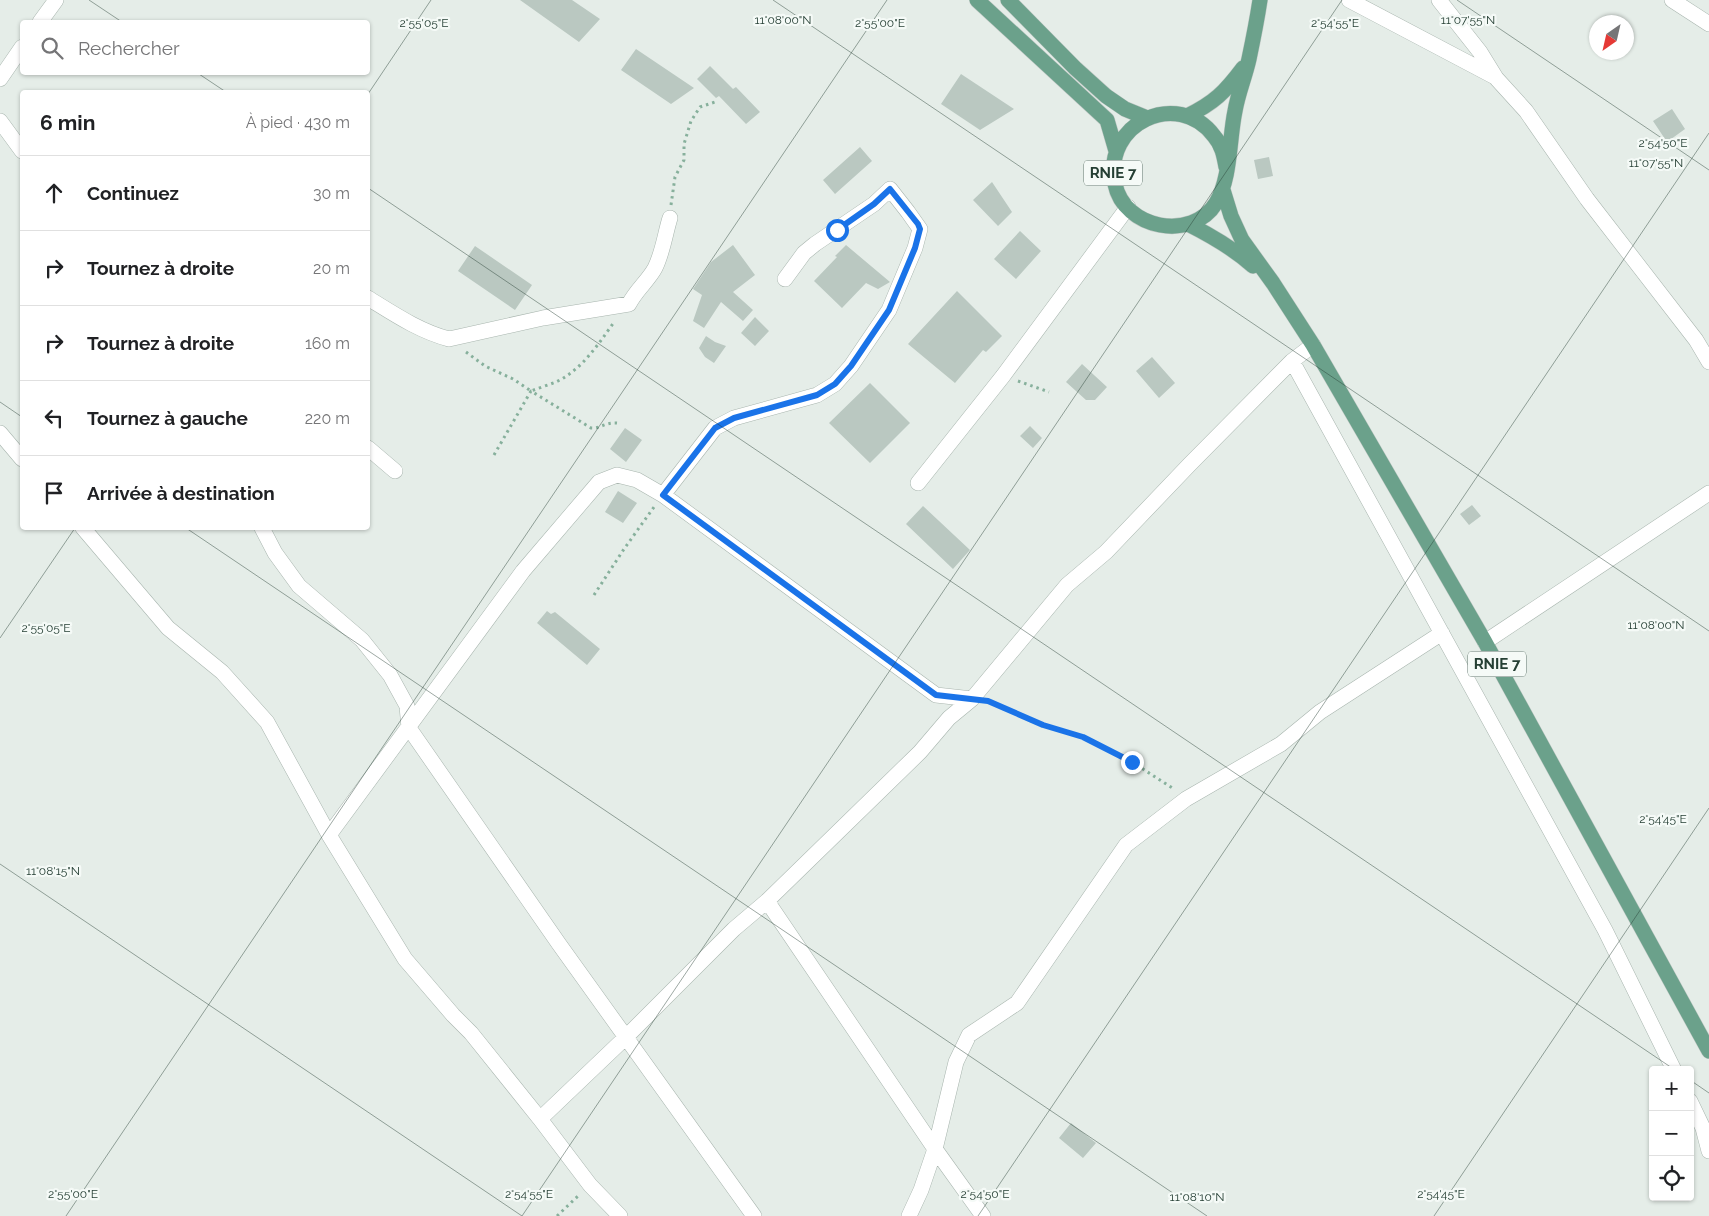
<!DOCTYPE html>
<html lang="fr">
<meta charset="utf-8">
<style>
body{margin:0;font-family:Raleway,sans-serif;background:#f2f2f2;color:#202124}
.controls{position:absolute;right:15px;bottom:15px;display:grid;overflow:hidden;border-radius:5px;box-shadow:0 1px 4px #0004}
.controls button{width:45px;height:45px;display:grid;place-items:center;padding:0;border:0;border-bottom:1px solid #e0e0e0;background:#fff;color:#202124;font:25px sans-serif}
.compass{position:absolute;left:1589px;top:15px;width:45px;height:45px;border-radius:50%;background:#fff;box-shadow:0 1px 4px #0004;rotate:214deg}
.stop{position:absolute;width:15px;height:15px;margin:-11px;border:4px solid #1a73e8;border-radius:50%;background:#fff}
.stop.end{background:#1a73e8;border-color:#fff;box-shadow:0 1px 5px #0008}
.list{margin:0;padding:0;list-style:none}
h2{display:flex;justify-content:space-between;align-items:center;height:65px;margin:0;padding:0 20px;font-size:21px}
h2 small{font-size:16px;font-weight:400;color:#757577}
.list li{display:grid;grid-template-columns:32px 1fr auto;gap:15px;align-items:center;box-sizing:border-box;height:75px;padding:0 20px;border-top:1px solid #e0e0e0}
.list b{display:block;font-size:19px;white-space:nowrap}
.list em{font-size:16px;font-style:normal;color:#757577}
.icon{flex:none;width:28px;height:28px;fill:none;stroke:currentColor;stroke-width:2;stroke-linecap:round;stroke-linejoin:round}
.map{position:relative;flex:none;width:1709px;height:1216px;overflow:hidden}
.search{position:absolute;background:#fff;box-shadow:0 1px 4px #0004;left:20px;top:20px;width:350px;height:55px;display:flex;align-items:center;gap:12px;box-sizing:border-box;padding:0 18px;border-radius:5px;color:#757577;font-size:19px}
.panel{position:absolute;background:#fff;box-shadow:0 1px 4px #0004;left:20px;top:90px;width:350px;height:440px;border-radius:5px}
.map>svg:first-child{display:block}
</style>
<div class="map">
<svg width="1709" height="1216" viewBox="0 0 1709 1216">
<rect width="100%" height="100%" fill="#e5ede8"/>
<!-- building -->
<path fill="#bac8c1" d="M520,0h52l28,19 -21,23z
M636,49l58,39 -23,16 -50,-34z
M710,66l23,23 3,-2 24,25 -14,12 -27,-28 -3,2 -19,-19z
M961,74l53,35 -34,21 -39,-26z
M1672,109l13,20 -18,13 -14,-21z
M860,147l12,14 -37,33 -12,-14z
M1269,157l4,19 -15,3 -4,-19z
M992,182l20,30 -14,14 -25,-26z
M1020,231l21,20 -25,28 -22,-20z
M733,245l22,30 -22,17 20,18 -10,11 -22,-19 -17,26 -11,-7 9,-26 -9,-6 18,-27z
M846,245l44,37 -12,7 -12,-6 -24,25 -28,-27 23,-24 -2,-1z
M475,246l57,39 -17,25 -57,-39z
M957,291l45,45 -16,16 -3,-2 -28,33 -47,-39z
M755,317l14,14 -14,15 -14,-13z
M706,336l9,6 11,4 -12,17 -9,-6 -6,-9z
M1152,357l23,26 -16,15 -23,-27z
M1082,364l25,23 -12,13h-9l-20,-18z
M870,383l40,40 -40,40 -41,-40z
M1030,426l12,12 -9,10 -13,-12z
M625,428l17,12 -16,22 -16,-13z
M618,491l19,12 -14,20 -18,-11z
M1472,505l9,11 -12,9 -9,-11z
M923,506l47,44 -17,19 -47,-45z
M547,611l4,3 4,-2 45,37 -13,16 -50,-42z
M1071,1123l25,20 -13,15 -24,-20z"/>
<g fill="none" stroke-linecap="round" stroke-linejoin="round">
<defs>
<path id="street" d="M1349,0l146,77
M1439,0l41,52 16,26 30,33 61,88 109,141 13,22
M1672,0l37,24
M40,22l16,-22
M0,79l22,-32
M0,121l22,30
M368,298c26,16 51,33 81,41l94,-21 86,-14c7,-14 19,-23 26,-36 8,-16 10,-34 15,-50
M1292,361l313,569 69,140
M0,433l22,26
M368,448l27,23
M918,483l85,-107 125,-169
M663,495l52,-67 19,-10 83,-23 18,-11 16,-18 38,-56 26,-62 5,-19 -12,-17 -18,-23 -16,15 -59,40 -11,9 -19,26
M83,528l85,100 54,44 45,50 62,113 76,124 48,56 18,18 69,86 50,66 30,31
M262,528l13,25 24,33 63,54 28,35 17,31 2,22 150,216 195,272
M1485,642l224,-149
M329,835l194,-264 76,-89 18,-7 20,5 26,15 273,200 36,4
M767,901l168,248 48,67
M1690,1101l13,27 6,23
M540,1119l86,-82 108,-108 33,-28 153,-149 29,-34 23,-19 95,-114 39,-33 84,-88 102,-103 21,-16
M909,1216l12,-26 14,-41 21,-87 13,-27 48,-32 109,-158 60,-46 95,-55 39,-32 122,-79"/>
<path id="primary" d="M977,0l130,120 9,31
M1008,0l67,68 31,28 19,13 22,9
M1187,116c27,-13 38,-24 56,-48
M1226,167c-2,-11 -4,-22 -12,-31 -36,-48 -112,-13 -99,48 9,45 77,58 101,19 15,-25 13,-64 19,-92 3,-18 10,-34 14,-52 4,-19 8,-39 11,-59
M1223,190l8,26 11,24 31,43 40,62 172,297 224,409
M1188,224c24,12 45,24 65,42"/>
</defs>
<!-- street casing -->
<use href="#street" stroke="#a8b5ae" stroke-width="16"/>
<!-- primary casing -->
<use href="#primary" stroke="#c2c9c6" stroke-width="16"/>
<!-- path -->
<path stroke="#87b09c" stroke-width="3" stroke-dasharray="2.5 4" stroke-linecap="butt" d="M671,205l4,-28 9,-17v-16l7,-23 9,-14 15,-5
M466,352l19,14 28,13 18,12c8,-3 17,-6 25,-9 27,-13 42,-38 59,-61
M1018,381l31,11
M494,455l37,-64 60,37c9,1 14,-6 26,-5
M594,595l30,-46 30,-42
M988,701l55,24 40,12 49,25 42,27
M557,1216l22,-21"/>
<!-- street -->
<use href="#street" stroke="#fff" stroke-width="15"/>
<!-- primary -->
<use href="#primary" stroke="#6ba18b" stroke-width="15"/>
</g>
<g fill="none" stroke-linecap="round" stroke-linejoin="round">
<!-- route -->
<path stroke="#1a73e8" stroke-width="6" d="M837,230l37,-26 16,-15 28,35 2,5 -5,19 -26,62 -38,56 -16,18 -18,11 -83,23 -19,10 -52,67 273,200 52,6 55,24 40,12 49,25"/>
</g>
<!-- ticks -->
<path fill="none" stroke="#253f34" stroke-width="1" stroke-opacity="0.45" d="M89,0l33,22M773,0l936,631M1457,0l252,170M196,72l30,20M368,94l63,-94M368,188l1307,882M0,402l22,15M186,528l1021,688M0,638l75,-110M0,864l522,352M1690,1080l19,13M66,1216l821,-1216M522,1216l820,-1216M978,1216l731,-1083M1434,1216l275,-408"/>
<g text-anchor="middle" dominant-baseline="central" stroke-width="4.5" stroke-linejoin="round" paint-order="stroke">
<!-- shield labels -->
<g fill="#f5faf7" stroke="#63776e" stroke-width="1">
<rect x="1084" y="160.5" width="58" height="25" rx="4"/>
<rect x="1468" y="651.5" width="58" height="25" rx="4"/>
</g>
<g font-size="15" font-weight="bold" fill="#253f34">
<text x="1113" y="173">RNIE 7</text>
<text x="1497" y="664">RNIE 7</text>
</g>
</g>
<g font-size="12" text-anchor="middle" fill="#253f34" stroke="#f5faf7" stroke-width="4.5" stroke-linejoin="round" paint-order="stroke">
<text x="783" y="24">11°08'00"N</text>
<text x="1468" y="24">11°07'55"N</text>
<text x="424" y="27">2°55'05"E</text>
<text x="880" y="27">2°55'00"E</text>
<text x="1335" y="27">2°54'55"E</text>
<text x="1663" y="147">2°54'50"E</text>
<text x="1656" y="167">11°07'55"N</text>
<text x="1656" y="629">11°08'00"N</text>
<text x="46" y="632">2°55'05"E</text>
<text x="1663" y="823">2°54'45"E</text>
<text x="53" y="875">11°08'15"N</text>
<text x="73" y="1198">2°55'00"E</text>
<text x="529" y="1198">2°54'55"E</text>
<text x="985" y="1198">2°54'50"E</text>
<text x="1441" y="1198">2°54'45"E</text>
<text x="1197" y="1201">11°08'10"N</text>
</g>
</svg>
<div class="controls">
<button>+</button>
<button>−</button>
<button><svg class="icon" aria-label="locate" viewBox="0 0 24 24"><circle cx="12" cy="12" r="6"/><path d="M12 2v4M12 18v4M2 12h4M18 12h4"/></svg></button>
</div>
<svg class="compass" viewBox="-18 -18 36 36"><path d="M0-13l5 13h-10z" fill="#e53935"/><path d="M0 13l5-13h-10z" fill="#757577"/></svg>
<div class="stop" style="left:837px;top:230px"></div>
<div class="stop end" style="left:1132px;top:762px"></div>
<div class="search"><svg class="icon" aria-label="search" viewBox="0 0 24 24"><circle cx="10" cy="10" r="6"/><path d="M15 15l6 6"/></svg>Rechercher</div>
<section class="panel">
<h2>6 min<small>À pied · 430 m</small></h2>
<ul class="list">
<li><svg class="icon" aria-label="ahead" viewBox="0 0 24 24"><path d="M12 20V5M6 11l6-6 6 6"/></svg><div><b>Continuez</b></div><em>30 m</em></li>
<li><svg class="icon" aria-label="right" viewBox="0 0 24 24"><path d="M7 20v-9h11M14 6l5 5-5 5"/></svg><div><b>Tournez à droite</b></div><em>20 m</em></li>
<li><svg class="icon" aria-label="right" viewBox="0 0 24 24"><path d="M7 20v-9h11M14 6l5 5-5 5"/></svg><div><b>Tournez à droite</b></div><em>160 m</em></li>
<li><svg class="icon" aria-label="left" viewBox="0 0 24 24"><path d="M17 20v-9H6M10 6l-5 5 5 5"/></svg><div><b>Tournez à gauche</b></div><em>220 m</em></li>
<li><svg class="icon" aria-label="arrive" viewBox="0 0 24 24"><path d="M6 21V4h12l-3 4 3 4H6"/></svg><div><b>Arrivée à destination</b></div></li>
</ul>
</section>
</div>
